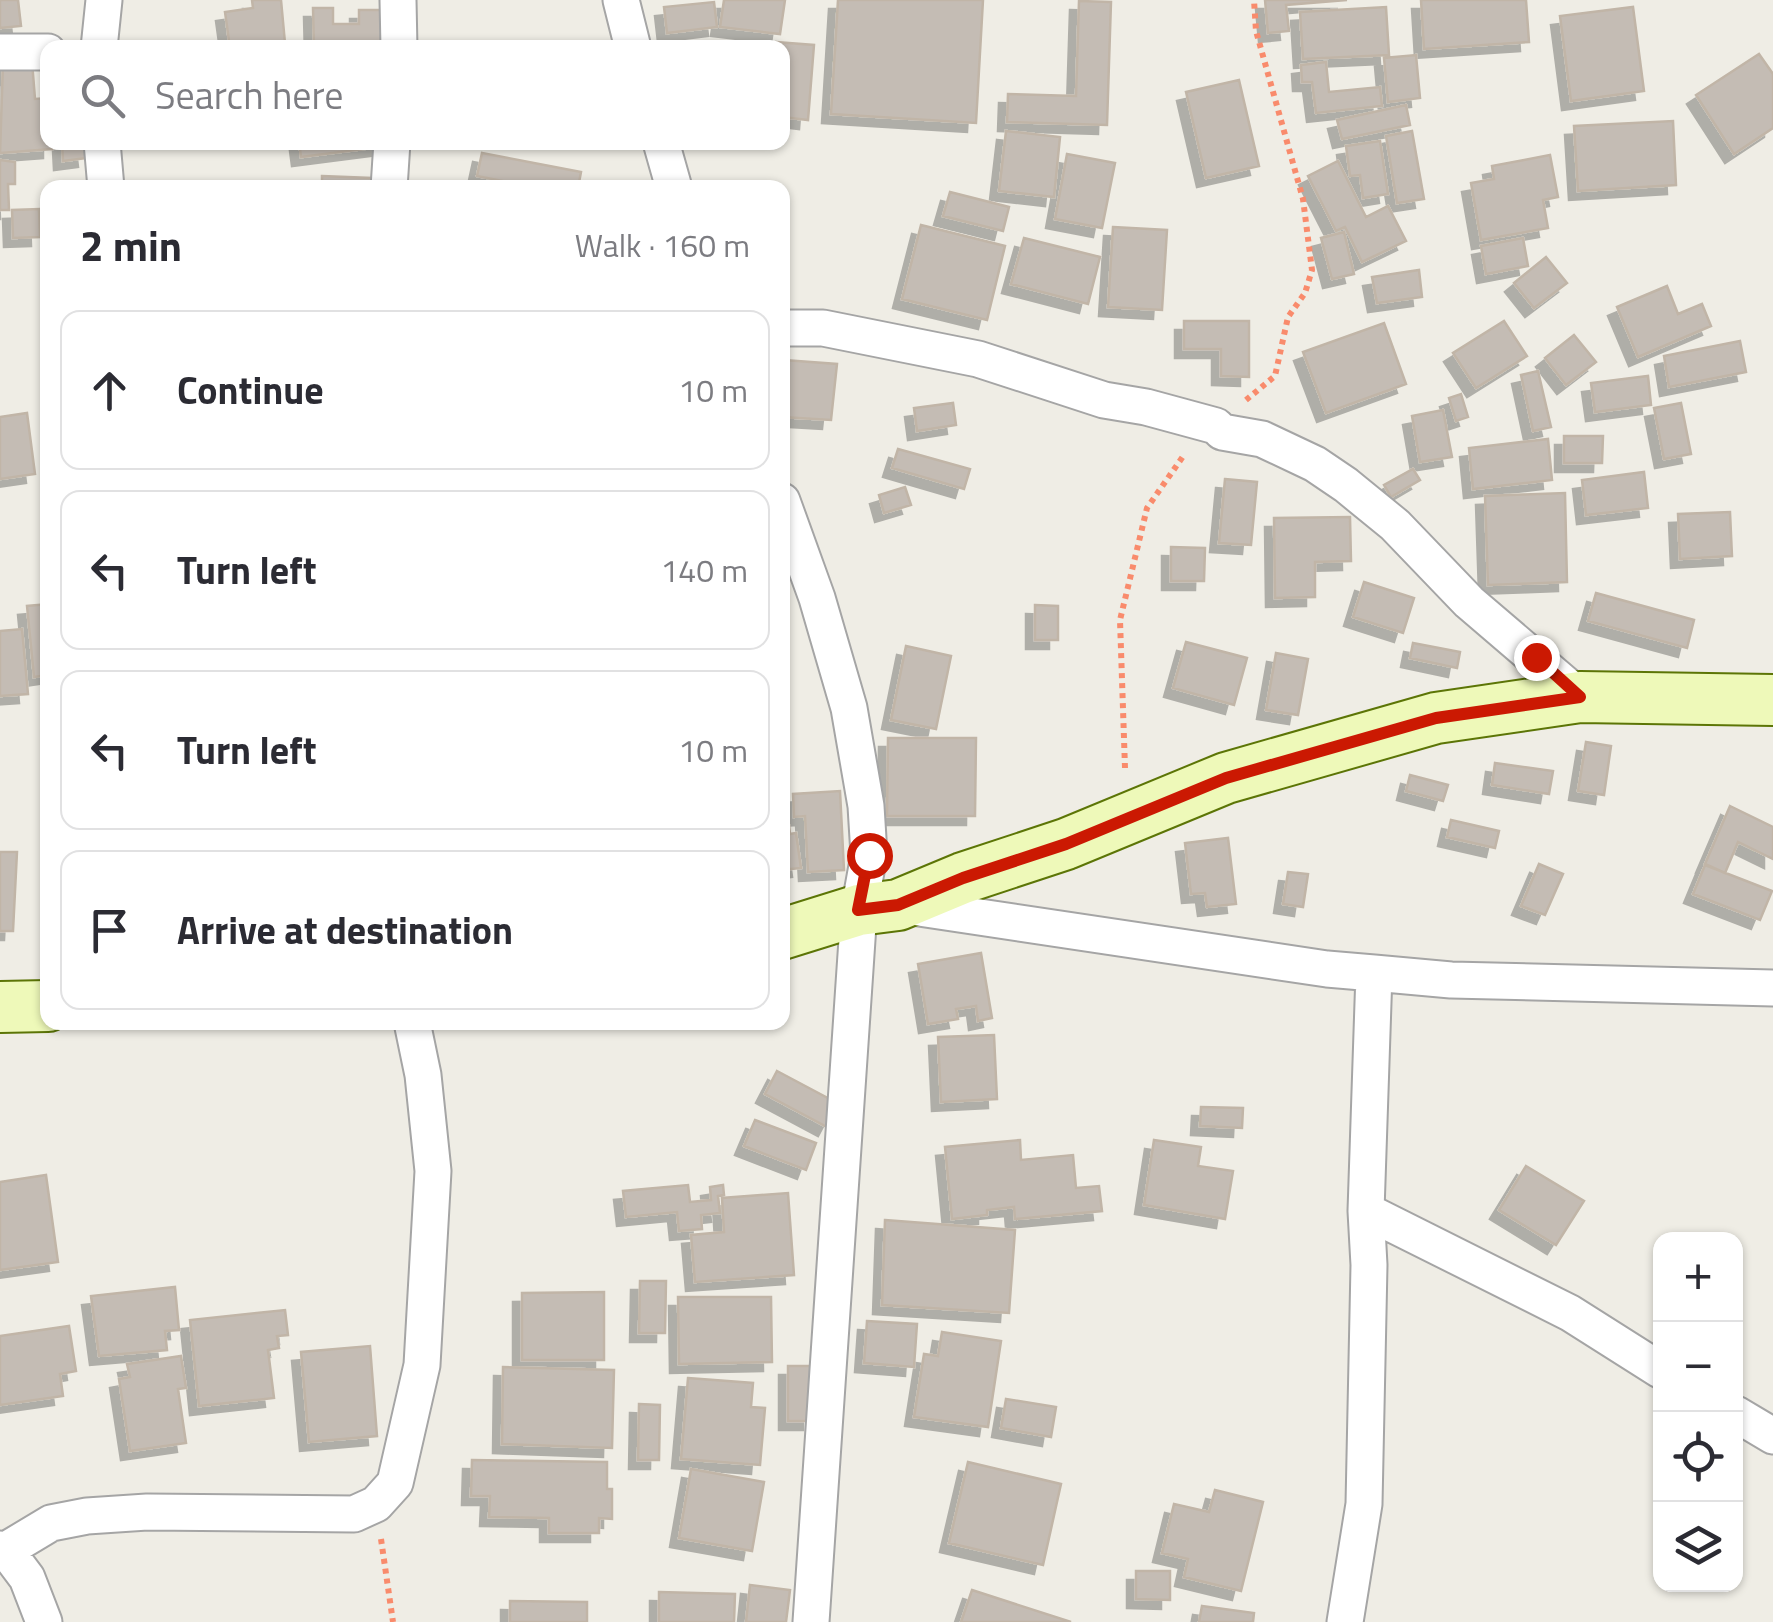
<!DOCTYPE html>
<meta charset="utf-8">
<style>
body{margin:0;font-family:"Titillium Web",sans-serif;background:#f7f7f7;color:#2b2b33}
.controls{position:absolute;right:30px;bottom:30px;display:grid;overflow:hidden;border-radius:20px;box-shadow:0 2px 8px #0004}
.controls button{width:90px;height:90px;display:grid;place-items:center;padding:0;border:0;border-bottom:2px solid #e1e1e2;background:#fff;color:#2b2b33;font:50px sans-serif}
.stop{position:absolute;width:30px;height:30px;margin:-22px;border:8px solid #cb1902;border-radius:50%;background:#fff}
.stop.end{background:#cb1902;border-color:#fff;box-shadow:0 2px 10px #0008}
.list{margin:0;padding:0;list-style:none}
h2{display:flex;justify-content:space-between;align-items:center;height:130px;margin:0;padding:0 40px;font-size:42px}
h2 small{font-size:32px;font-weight:400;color:#7c7c81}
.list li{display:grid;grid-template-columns:65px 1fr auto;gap:30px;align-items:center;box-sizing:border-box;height:160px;margin:0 20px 20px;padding:0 20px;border:2px solid #e1e1e2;border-radius:20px}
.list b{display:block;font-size:38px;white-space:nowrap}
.list em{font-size:32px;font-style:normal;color:#7c7c81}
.icon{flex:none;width:55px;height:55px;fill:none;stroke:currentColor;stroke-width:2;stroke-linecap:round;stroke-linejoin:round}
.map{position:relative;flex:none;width:1773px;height:1622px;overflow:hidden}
.search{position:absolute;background:#fff;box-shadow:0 2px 8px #0004;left:40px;top:40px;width:750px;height:110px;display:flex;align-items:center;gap:25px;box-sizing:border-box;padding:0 35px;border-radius:20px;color:#7c7c81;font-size:38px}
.panel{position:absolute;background:#fff;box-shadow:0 2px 8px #0004;left:40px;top:180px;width:750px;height:850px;border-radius:20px}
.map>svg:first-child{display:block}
</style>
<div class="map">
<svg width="1773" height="1622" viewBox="0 0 1773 1622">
<defs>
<filter id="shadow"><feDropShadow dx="-9" dy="9" stdDeviation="0" flood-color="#0004"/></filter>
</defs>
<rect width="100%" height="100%" fill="#efede5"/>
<!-- building -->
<path fill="#c4bcb4" stroke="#c1b5a7" stroke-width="2.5" filter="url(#shadow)" d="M0,0h18l3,26 -21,2z
M252,0h29l4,43 -55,5 -5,-36 28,-4z
M724,0h61l-5,34 -60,-7z
M838,0h145l-7,123 -145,-9z
M1265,0h82l-61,5 3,26 -21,2z
M1421,0h105l3,42 -105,7z
M1079,1l32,1 -4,123 -100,-3 1,-28 68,2z
M714,2l3,25 -50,6 -3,-26z
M1386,7l3,48 -86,4 -3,-47z
M1633,7l11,84 -73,10 -11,-85z
M313,8h20v16h26v-14h24l1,38h-70z
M776,42l38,3 -6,75 -26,-3v-69h-7z
M1759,54l14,20v54l-39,26 -38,-59z
M1416,55l4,43 -32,4 -4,-44z
M32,61l3,38 13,-1v44h4v7l-52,4 3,-90z
M1326,62l3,30 51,-5 2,19 -66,7 -4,-31h-10l-1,-17z
M1239,80l20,86 -53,12 -20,-86z
M1406,105l4,20 -68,14 -5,-19z
M1673,121l3,64 -98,6 -4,-65z
M1006,131l54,6 -6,60 -55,-6z
M1412,131l12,68 -27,4 -11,-67z
M1380,141l8,53 -25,4 -3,-23 -10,1 -4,-30z
M62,142h23l2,16 -24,3z
M299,142h81v5l-79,10z
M482,153l99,19 -3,16h-40l-61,-12z
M1067,154l48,9 -13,65 -47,-9z
M1550,155l8,42 -15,3 5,28 -67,12 -10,-57 23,-4 -2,-13z
M0,160l15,2v22h-7l1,26h-9z
M1338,161l28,56 22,-11 18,35 -44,21 -17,-35 -9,4 -28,-55z
M322,176l50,2v10h-50z
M950,192l59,15 -6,24 -60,-15z
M39,209l1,28 -27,1 -1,-28z
M921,225l84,21 -18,74 -85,-21z
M1113,227l54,3 -5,80 -54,-3z
M1344,232l10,42 -22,5 -11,-41z
M1024,238l76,19 -12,47 -77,-20z
M1523,238l5,28 -42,8 -5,-28z
M1546,257l21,26 -33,25 -20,-25z
M1419,270l3,27 -45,6 -5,-26z
M1667,286l11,28 24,-10 9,22 -73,31 -21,-50z
M1184,321h65v56l-28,-1v-27h-37z
M1504,321l23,35 -51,32 -23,-35z
M1384,323l22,61 -80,29 -23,-61z
M1574,335l22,27 -30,23 -21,-27z
M1740,341l6,31 -77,15 -5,-31z
M784,360l53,4 -6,56 -49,-3z
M1538,371l13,56 -18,4 -12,-56z
M1648,376l3,29 -56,7 -4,-29z
M1461,394l7,23 -12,4 -7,-23z
M953,403l3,22 -39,6 -3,-23z
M1681,403l10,51 -27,5 -10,-51z
M1443,410l9,47 -32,5 -8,-46z
M27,413l8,61 -35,5v-62z
M1564,436h39l-1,27h-38z
M1548,439l4,41 -79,9 -4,-41z
M898,449l72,20 -6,20 -72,-21z
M1413,469l7,11 -29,17 -7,-12z
M1644,472l4,36 -62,7 -4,-35z
M1225,479l32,3 -6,63 -32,-2z
M905,487l6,18 -27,8 -5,-18z
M1565,493l2,89 -79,3 -3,-89z
M1730,512l2,44 -52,3 -2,-45z
M1350,517l1,44 -36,1v35l-40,1 -1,-80z
M1171,547l34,1 -1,33h-33z
M1364,582l50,16 -11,35 -50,-16z
M1596,593l98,27 -7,28 -99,-27z
M48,604v71l-14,2 -7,-71z
M1035,605l23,1v34h-23z
M22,629l6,65 -28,2v-65z
M1186,642l61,16 -13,47 -61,-17z
M1413,643l47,9 -3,16 -47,-10z
M906,646l45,10 -15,73 -45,-9z
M1276,653l32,6 -10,56 -32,-5z
M888,738h88l-1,78h-88z
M1586,742l25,4 -7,49 -26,-4z
M1495,763l58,8 -4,23 -57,-9z
M1410,775l38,10 -5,16 -37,-10z
M840,791l4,79 -36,2 -3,-56 -11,1 -1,-23z
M1730,806l43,21v32l-35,-17 -13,31 -20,-9z
M787,810l3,24 6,-1 5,35 -19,2v-59z
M1451,820l48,11 -4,17 -48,-11z
M1228,838l8,66 -29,3 -2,-14 -14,1 -6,-51z
M0,852h17l-4,79h-13z
M1539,864l24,10 -18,41 -24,-9z
M1705,865l67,26 -12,29 -67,-26z
M1288,872l20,2 -5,33 -20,-3z
M981,953l11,65 -14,3 -2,-15 -20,3 2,10 -30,5 -10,-60z
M994,1035l3,64 -56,3 -3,-65z
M777,1071l62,33 -12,23 -62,-33z
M1201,1107l42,1 -1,20 -42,-2z
M755,1120l61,23 -10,27 -62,-24z
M1020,1140l1,20 52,-5 3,33 23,-2 3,25 -87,8 -1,-12 -27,3v5l-35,4 -7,-72z
M1154,1140l47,7 -3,19 35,5 -8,48 -81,-14z
M1526,1166l58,35 -28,44 -57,-35z
M46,1175l12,87 -58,8v-88z
M688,1185l2,17 21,-2 -1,-13 13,-2 1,10 -6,1 2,17 -19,2 1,14 -23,2 -2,-19 -51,5 -3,-26z
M788,1193l6,82 -99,7 -4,-47 33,-3 -2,-34z
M885,1220l130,10 -6,83 -127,-8z
M640,1281h26l-1,52h-26z
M175,1287l4,43 -14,1 2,19 -68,6 -8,-60z
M604,1292v68h-82v-67z
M678,1297h93l1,65 -93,2z
M285,1310l3,25 -11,1 2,12 -11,2 6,48 -75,8 -9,-86z
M867,1321l50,3 -3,43 -50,-4z
M69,1326l7,45 -16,3 3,22 -63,9v-69z
M942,1332l59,9 -13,86 -74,-10 10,-63 14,2z
M370,1346l7,90 -68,6 -8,-90z
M181,1356l5,32 -8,1 8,54 -56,8 -11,-72 11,-2 -3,-13z
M788,1366h24v55h-24z
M503,1367l111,3 -2,78 -110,-4z
M688,1378l65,5 -2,24 14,1 -5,57 -79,-6z
M1006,1399l50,8 -5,30 -50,-9z
M639,1404l21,1 -1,55h-21z
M472,1460l135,2v27h5v30l-13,-1v15h-50v-15l-60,-1 1,-21h-19z
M968,1462l93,22 -18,81 -94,-22z
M691,1469l73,13 -12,69 -73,-13z
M1215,1490l48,12 -22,89 -57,-14 4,-18 -26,-6 12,-49 35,8z
M1136,1571h34v29l-34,-1z
M750,1585l40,5 -4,32h-40z
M972,1590l99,32h-110z
M659,1592l76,2 -1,28h-75z
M510,1601l77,1v20h-77z
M1202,1606l52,7 -1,9h-54z"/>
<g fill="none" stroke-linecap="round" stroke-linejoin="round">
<defs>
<path id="street" d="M398,0l1,48
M621,0l12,48
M99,48l5,-48
M0,52h48
M102,142l4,46
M661,142l13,46
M389,188l3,-46
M782,328h41l155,31 126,41 42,7 70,19 6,6 40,7 53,25 31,21 49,40 74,77 111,95
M782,501l35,97 32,110 17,98 3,49 -10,55 -48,712
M899,905l428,64 47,4 -8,238 3,54 -5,239 -19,118
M1374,973l77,7 322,8
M1366,1211l204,102 90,57
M1736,1414l37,22
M0,1549l6,1 21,28 17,44
M6,1550l45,-27 36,-7 60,-4 207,2 22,-10 19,-21 27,-118 11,-194 -10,-96 -11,-53"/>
<path id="secondary" d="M782,934l77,-24 39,-5 65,-27 103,-34 160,-66 210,-60 144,-21 193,3
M0,1007l48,-1"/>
</defs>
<!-- street casing -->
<use href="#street" stroke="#a5a5a5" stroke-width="39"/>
<!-- secondary casing -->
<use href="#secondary" stroke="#5c7506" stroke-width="54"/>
<!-- path -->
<path stroke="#f98b6c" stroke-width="6" stroke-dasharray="5 5" stroke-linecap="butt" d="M1246,400l29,-24 13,-59 17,-24 7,-23 -9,-71 -47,-168 -2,-31
M1125,768l-5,-148 27,-112 37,-53
M381,1539l12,83"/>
<!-- street -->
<use href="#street" stroke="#fff" stroke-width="35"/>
<!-- secondary -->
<use href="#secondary" stroke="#eef9b9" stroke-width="50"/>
</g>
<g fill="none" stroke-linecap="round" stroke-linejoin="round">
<!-- route -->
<path stroke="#cb1902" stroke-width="12" d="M869,855l-11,55 40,-5 65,-27 103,-34 160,-66 210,-60 144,-21 -44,-40"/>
</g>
</svg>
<div class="controls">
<button>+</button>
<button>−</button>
<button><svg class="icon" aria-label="locate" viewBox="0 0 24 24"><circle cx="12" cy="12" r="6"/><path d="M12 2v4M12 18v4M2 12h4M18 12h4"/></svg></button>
<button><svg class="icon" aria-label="layers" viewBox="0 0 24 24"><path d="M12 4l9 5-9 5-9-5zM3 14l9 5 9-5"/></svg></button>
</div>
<div class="stop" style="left:869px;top:855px"></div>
<div class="stop end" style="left:1536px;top:657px"></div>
<div class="search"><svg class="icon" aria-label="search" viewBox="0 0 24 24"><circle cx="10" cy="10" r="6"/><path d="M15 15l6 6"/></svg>Search here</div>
<section class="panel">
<h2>2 min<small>Walk · 160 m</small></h2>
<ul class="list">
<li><svg class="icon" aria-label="ahead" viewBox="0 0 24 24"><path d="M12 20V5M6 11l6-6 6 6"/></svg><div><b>Continue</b></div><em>10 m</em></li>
<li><svg class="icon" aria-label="left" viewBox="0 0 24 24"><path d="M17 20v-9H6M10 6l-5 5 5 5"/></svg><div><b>Turn left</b></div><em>140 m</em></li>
<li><svg class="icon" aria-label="left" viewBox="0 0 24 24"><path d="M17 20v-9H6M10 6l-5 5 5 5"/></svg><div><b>Turn left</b></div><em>10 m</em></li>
<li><svg class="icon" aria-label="arrive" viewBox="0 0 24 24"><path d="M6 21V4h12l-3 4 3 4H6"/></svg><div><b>Arrive at destination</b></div></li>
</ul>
</section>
</div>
